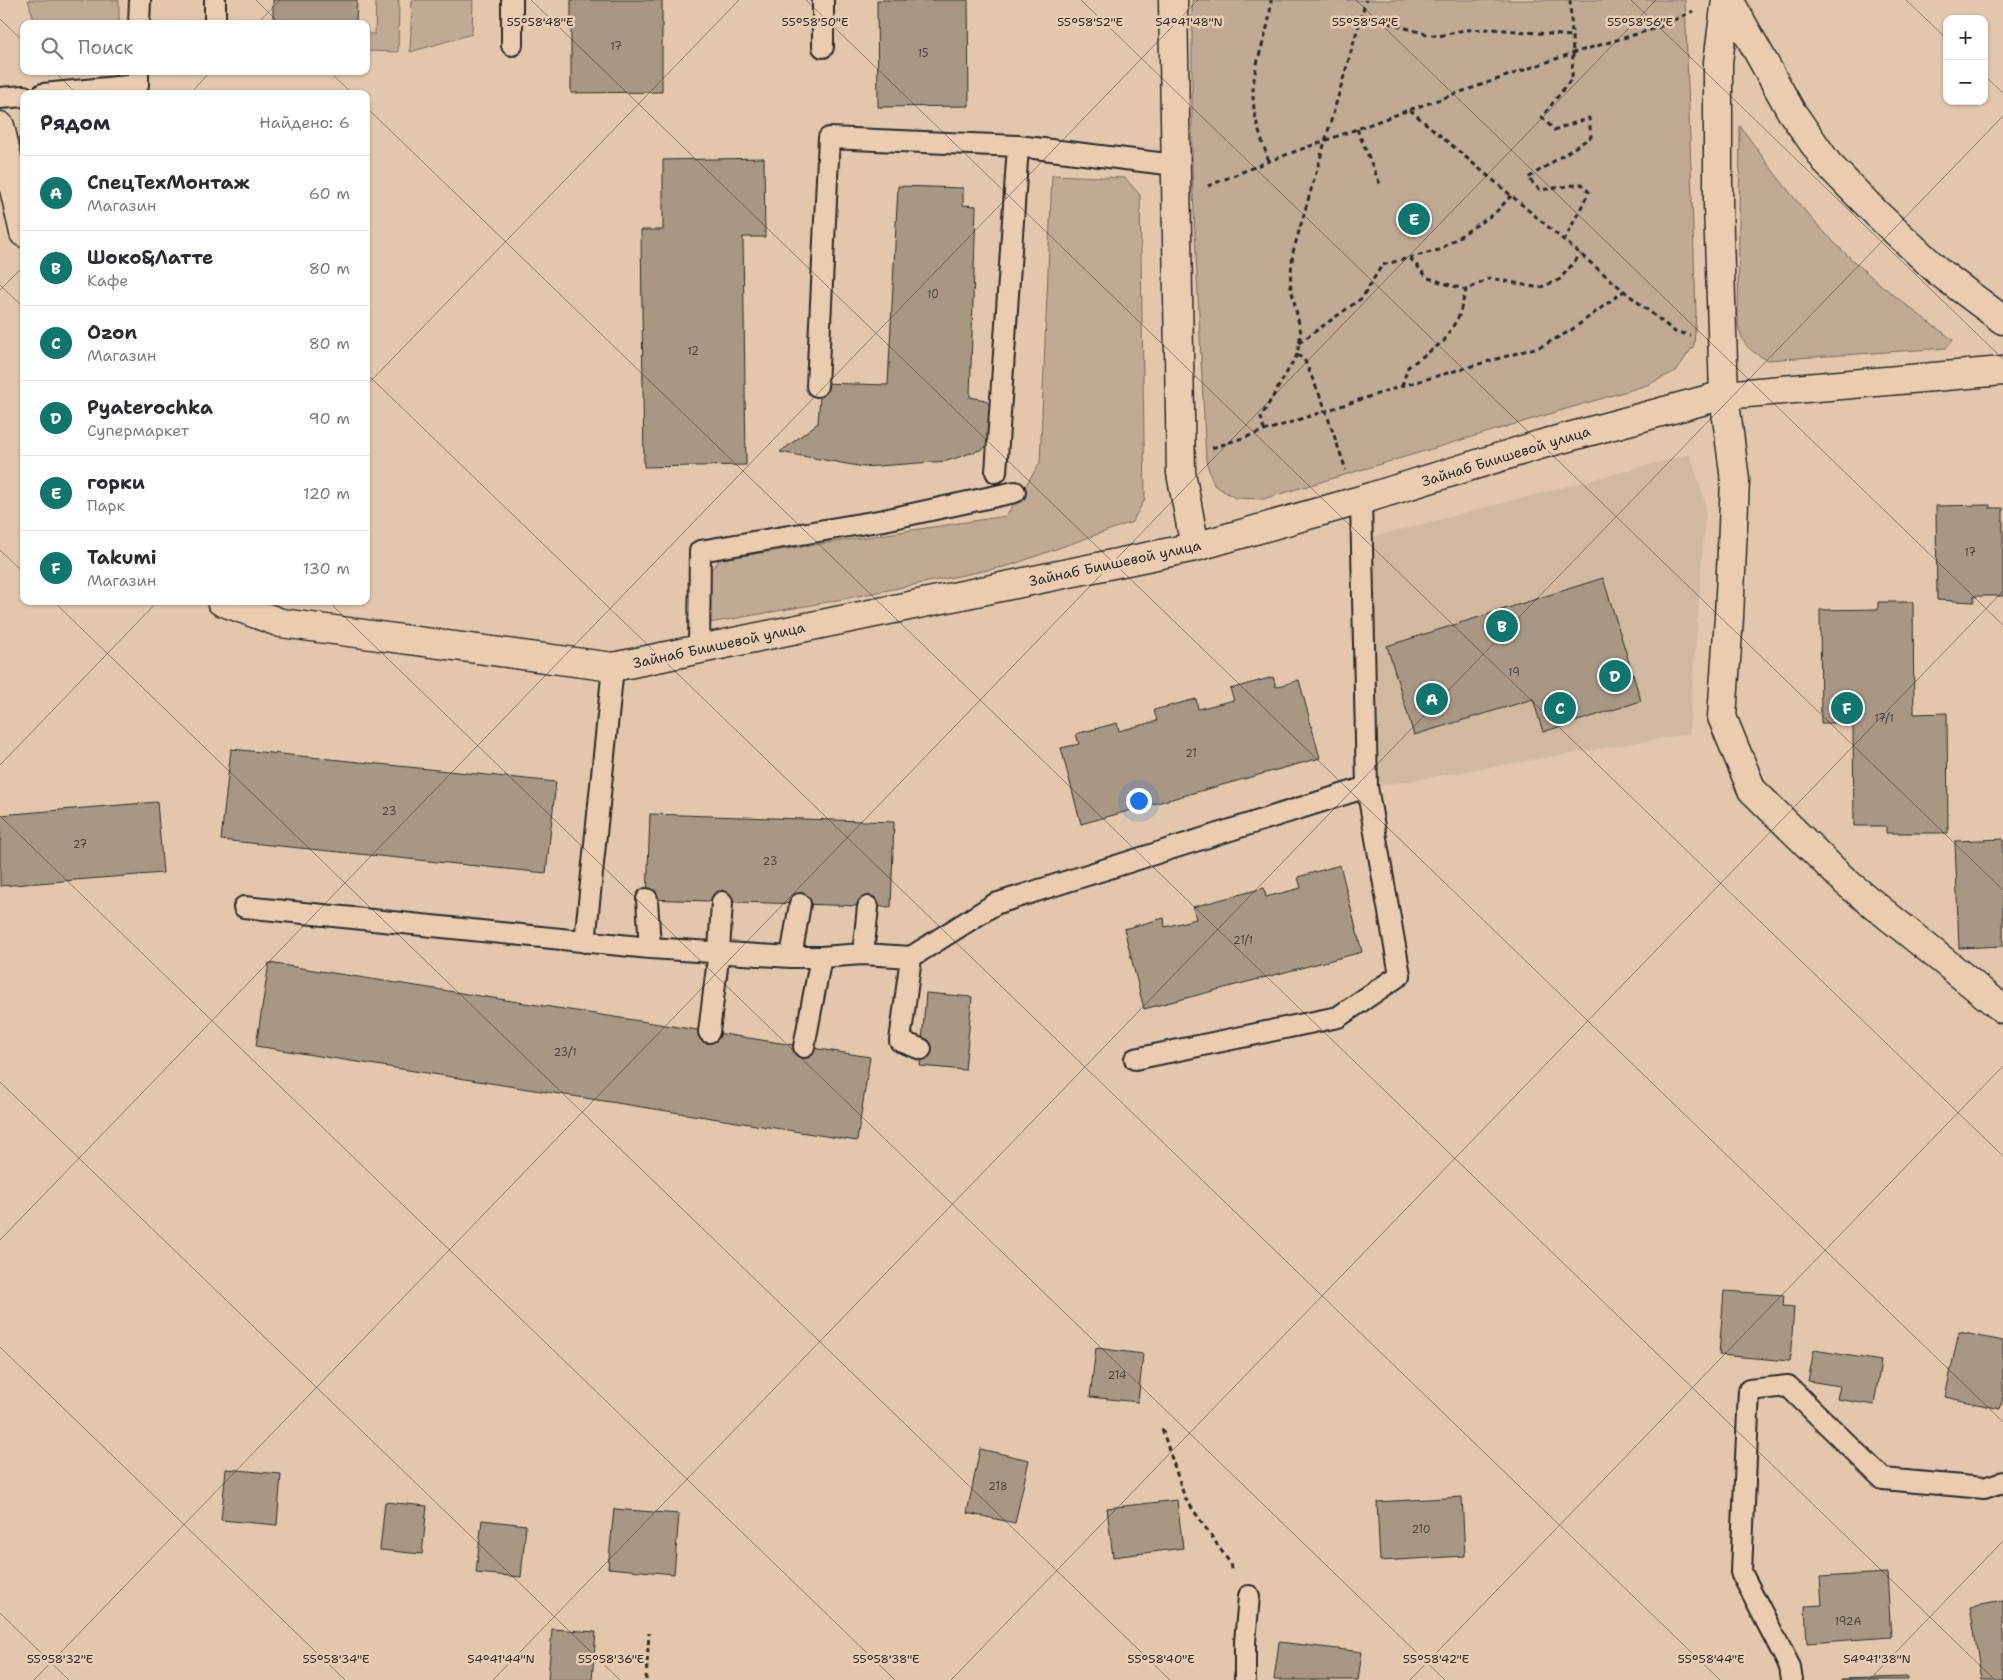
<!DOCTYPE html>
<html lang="ru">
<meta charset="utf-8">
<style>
body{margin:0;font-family:"Shantell Sans",sans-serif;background:#f2f2f3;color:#2b2b33}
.controls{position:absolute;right:15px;top:15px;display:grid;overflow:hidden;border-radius:10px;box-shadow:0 1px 4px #0004}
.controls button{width:45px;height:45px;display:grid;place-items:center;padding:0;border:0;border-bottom:1px solid #e1e1e2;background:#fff;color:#2b2b33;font:25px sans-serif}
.you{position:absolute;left:1138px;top:800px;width:18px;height:18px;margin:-12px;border:4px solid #fff;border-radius:50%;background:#1a73e8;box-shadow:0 0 0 8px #1a73e833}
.badge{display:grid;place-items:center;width:32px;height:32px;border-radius:50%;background:#0f766e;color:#fff;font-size:16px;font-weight:700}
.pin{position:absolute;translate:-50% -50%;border:2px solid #fff;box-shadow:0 1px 5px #0006}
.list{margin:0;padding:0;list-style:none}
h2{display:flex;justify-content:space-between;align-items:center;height:65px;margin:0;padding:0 20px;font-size:21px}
h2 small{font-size:16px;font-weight:400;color:#7c7c81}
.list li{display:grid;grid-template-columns:32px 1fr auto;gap:15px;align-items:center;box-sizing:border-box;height:75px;padding:0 20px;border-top:1px solid #e1e1e2}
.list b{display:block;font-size:19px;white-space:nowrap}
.list p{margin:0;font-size:16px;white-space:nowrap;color:#7c7c81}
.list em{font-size:16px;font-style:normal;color:#7c7c81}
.icon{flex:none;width:28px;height:28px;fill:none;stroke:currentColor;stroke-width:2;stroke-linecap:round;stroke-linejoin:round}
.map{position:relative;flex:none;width:2003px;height:1680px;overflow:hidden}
.search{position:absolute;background:#fff;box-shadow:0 1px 4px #0004;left:20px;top:20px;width:350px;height:55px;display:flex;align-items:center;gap:12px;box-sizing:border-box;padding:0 18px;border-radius:10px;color:#7c7c81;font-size:19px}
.panel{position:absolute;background:#fff;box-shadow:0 1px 4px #0004;left:20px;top:90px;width:350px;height:515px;border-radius:10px}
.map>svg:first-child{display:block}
</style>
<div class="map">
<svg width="2003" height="1680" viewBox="0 0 2003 1680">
<rect width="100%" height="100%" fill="#e2c7ac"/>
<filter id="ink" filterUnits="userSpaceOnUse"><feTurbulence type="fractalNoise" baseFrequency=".02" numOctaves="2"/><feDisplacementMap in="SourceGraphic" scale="10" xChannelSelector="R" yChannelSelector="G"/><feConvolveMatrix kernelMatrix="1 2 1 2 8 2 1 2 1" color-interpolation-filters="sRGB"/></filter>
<g filter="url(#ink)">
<!-- built -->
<path fill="#d1b9a0" d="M1690,454l16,51 -17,229 -311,52 -5,-249z"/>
<!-- green -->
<path fill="#c1aa94" stroke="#766a60" d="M28,0h91v24h-84z
M376,0h23l-1,52 -32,-1v-17h9z
M412,0h61l-1,34 -62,18z
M1192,0h493l11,312 -2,33 -18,26 -29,14 -384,114 -28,-1 -21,-13 -8,-24 -14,-290z
M1740,126c27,37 54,75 86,108 38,40 82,73 127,106l-6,8 -180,12c-18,-10 -25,-15 -29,-36z
M1052,175l73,3 15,17 5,304 -13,23 -124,44 -180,36 -119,21 -4,-46 15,-18 286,-43 34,-53z"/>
<!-- building -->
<path fill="#aa9783" stroke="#2b2b2b" d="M273,0h84l-1,24h-83z
M571,0h91v92l-91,1z
M877,0h91l1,106 -91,1z
M764,158l1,79h-22l3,228 -102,2 -3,-237h22v-70z
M898,186l65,2v17l13,1 -6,191 15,3 11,12 -3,29 -10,8 -36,12 -83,6 -84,-15 38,-29 3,-40 67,2z
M1990,505v3h13v88h-29v6l-37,-2 -1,-94z
M1603,578l38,123 -98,31 -10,-33 -119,36 -27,-89z
M1878,602h35l1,112 33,-1 1,120h-62v-7h-32l-1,-103h-32l-1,-113 58,-1z
M1273,677l3,10 23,-7 21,78 -239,66 -20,-76 18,-4 -3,-10 41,-11 2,8 38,-10 -3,-11 42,-11 2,10 36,-9 -4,-11z
M231,749l325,33 -10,91 -325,-33z
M157,802l6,71 -163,13v-71z
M650,814l244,8 -3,85 -244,-8z
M2003,839v107l-44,2 -4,-107z
M1340,865l22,87 -218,57 -20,-80 40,-11 1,9 31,-8 -3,-12 71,-19 2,9 35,-9 -3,-11z
M269,963l601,94 -13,84 -601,-95z
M926,993l46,4 -7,73 -45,-4z
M1724,1291l60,4 -1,11 11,1 -4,54 -71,-6z
M1959,1332l44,9v56l-3,12 -55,-12z
M1096,1348l47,6 -5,48 -48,-5z
M1814,1350l67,11 -7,44 -37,-6 3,-13 -32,-5z
M980,1449l49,11 -14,63 -48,-10z
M226,1469l55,5 -4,51 -56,-5z
M1462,1497l3,59 -85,5 -3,-59z
M1177,1500l6,48 -70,9 -6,-49z
M385,1502l42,4 -5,48 -42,-4z
M614,1509l65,5 -5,60 -66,-6z
M482,1520l44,5 -5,52 -45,-4z
M1887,1573l4,64 -84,6 -2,-37 17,-1 -2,-28z
M2003,1601v79h-21l-12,-73z
M552,1629l44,3 -4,48h-44z
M1279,1642l83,10 -4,28h-84z
M1907,1677v3h-66v-1z"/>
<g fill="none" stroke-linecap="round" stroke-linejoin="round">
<defs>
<path id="lane" d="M139,24l1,-24
M215,24v-24
M512,45v-45
M823,47v-47
M43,94l95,-9v-14
M0,98l24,-2
M817,386l12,-248 189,8 157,19
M996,472l22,-326
M699,649l1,-98 184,-31 131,-28
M647,899l3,49
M244,907l406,41 141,9h30l42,-3 48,3 84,-53 372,-117 -6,-287
M585,942l28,-275
M863,954l5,-47
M791,957l9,-53
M911,957l-11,84 21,8
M709,1032l10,-81 3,-49
M804,1047l17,-90
M1135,1059l203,-42 62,-42 -33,-188
M1245,1680v-38l4,-46
M1792,1680l-2,-13 -49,-95 8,-182 39,-4 95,93 101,9 19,-6"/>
<path id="street" d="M1173,0l8,473 14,74
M1726,0l-8,62v142l6,191 11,85 -6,137 -7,100 30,73 94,92 157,127
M1729,0l62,111 37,53 49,50 62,58 64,48
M0,126l24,107
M221,601l60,22 332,44 582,-120 166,-47 178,-55 185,-50 279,-24"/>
</defs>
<!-- lane casing -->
<use href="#lane" stroke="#2b2b2b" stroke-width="24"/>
<!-- street casing -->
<use href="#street" stroke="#2b2b2b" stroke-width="31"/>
<!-- path -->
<path stroke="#2b2b2b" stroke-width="3" stroke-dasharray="5 4" stroke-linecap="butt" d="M1362,15l64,19 13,2 25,-6 29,-1 79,7
M1410,110l214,181 51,41 15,3
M1357,129l23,55
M1269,161c-10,-28 -19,-52 -15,-82 4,-28 16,-49 17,-79
M1208,186l61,-25 140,-51 164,-57 84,-25 36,-17
M1564,241l25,-49 -7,-8 -42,6 -12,-12 63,-41 -2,-19 -35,12 -12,-13 30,-39 1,-25 -3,-53
M1410,258l18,20 38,12 25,-12 48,10 20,-8 22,-26
M1299,343l63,-45 20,-33 57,-15 56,-37 16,-17
M1297,355l7,4 19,44 23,67
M1402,386l6,-19 36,-26 15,-25 7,-26
M1264,430l-3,-13 36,-62 4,-22 -11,-50 3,-31 73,-252
M1212,448l190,-62 140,-40 28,-15 54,-40
M1162,1429l23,69 45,65 2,10
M646,1680l3,-47"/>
<!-- lane -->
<use href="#lane" stroke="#eacdb1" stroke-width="20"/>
<!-- street -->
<use href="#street" stroke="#eacdb1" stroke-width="28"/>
</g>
</g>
<!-- ticks -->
<path fill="none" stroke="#2b2b2b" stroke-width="1" stroke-opacity="0.45" d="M256,0l24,24M531,0l1472,1422M806,0l1197,1156M1081,0l922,890M1356,0l647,625M1631,0l372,359M1906,0l41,39M0,19l24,23M257,24l23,-24M54,71l23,23M329,71l24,23M1984,75l19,18M190,94l21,-23M366,107l1629,1573M0,285l24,23M0,290l24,-24M366,373l1354,1307M366,386l373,-386M0,550l24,23M53,601l1117,1079M328,601l1117,1079M0,765l158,-164M0,816l895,864M0,1082l620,598M0,1240l1198,-1240M0,1347l345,333M0,1613l69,67M34,1680l1622,-1680M493,1680l1510,-1564M951,1680l1052,-1089M1410,1680l593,-614M1869,1680l134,-139"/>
<g text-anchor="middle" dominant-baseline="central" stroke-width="5" stroke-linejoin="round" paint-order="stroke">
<!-- number labels -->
<g font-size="11" fill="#4b4641">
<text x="616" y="46">17</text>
<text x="923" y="53">15</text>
<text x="933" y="294">10</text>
<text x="693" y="351">12</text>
<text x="1970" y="552">17</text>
<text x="1514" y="672">19</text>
<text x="1884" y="718">17/1</text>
<text x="1191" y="753">21</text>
<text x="389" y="811">23</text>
<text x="80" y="844">27</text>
<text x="770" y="861">23</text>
<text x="1243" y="940">21/1</text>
<text x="565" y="1052">23/1</text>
<text x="1117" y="1375">214</text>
<text x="998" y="1486">218</text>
<text x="1421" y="1529">210</text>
<text x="1848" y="1621">192А</text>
</g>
<!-- street labels -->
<g font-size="14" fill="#2b2b2b" stroke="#eacdb1">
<text transform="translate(1506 456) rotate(-17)">Зайнаб Биишевой улица</text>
<text transform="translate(1115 563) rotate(-12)">Зайнаб Биишевой улица</text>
<text transform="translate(719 645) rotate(-12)">Зайнаб Биишевой улица</text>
</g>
</g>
<g font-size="12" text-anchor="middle" fill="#2b2b2b" stroke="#eacdb1" stroke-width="5" stroke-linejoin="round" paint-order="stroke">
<text x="540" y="26">55°58'48"E</text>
<text x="815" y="26">55°58'50"E</text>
<text x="1090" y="26">55°58'52"E</text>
<text x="1365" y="26">55°58'54"E</text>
<text x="1640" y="26">55°58'56"E</text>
<text x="1189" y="26">54°41'48"N</text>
<text x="501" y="1663">54°41'44"N</text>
<text x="1877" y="1663">54°41'38"N</text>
<text x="60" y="1663">55°58'32"E</text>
<text x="336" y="1663">55°58'34"E</text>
<text x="611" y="1663">55°58'36"E</text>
<text x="886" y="1663">55°58'38"E</text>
<text x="1161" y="1663">55°58'40"E</text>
<text x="1436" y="1663">55°58'42"E</text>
<text x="1711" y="1663">55°58'44"E</text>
</g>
</svg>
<div class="controls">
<button>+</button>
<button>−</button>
</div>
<div class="you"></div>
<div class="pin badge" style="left:1432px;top:699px">A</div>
<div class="pin badge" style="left:1502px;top:626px">B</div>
<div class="pin badge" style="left:1560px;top:708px">C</div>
<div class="pin badge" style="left:1615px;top:676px">D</div>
<div class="pin badge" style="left:1414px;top:219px">E</div>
<div class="pin badge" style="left:1847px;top:708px">F</div>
<div class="search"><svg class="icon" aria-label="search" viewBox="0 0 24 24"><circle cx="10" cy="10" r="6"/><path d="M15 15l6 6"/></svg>Поиск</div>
<section class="panel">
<h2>Рядом<small>Найдено: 6</small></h2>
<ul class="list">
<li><span class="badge">A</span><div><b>СпецТехМонтаж</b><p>Магазин</p></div><em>60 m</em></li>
<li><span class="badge">B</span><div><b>Шоко&amp;Латте</b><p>Кафе</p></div><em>80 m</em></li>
<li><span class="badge">C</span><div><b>Ozon</b><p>Магазин</p></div><em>80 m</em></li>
<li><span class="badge">D</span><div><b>Pyaterochka</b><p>Супермаркет</p></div><em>90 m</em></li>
<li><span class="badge">E</span><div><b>горки</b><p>Парк</p></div><em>120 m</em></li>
<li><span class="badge">F</span><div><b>Takumi</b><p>Магазин</p></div><em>130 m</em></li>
</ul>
</section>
</div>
